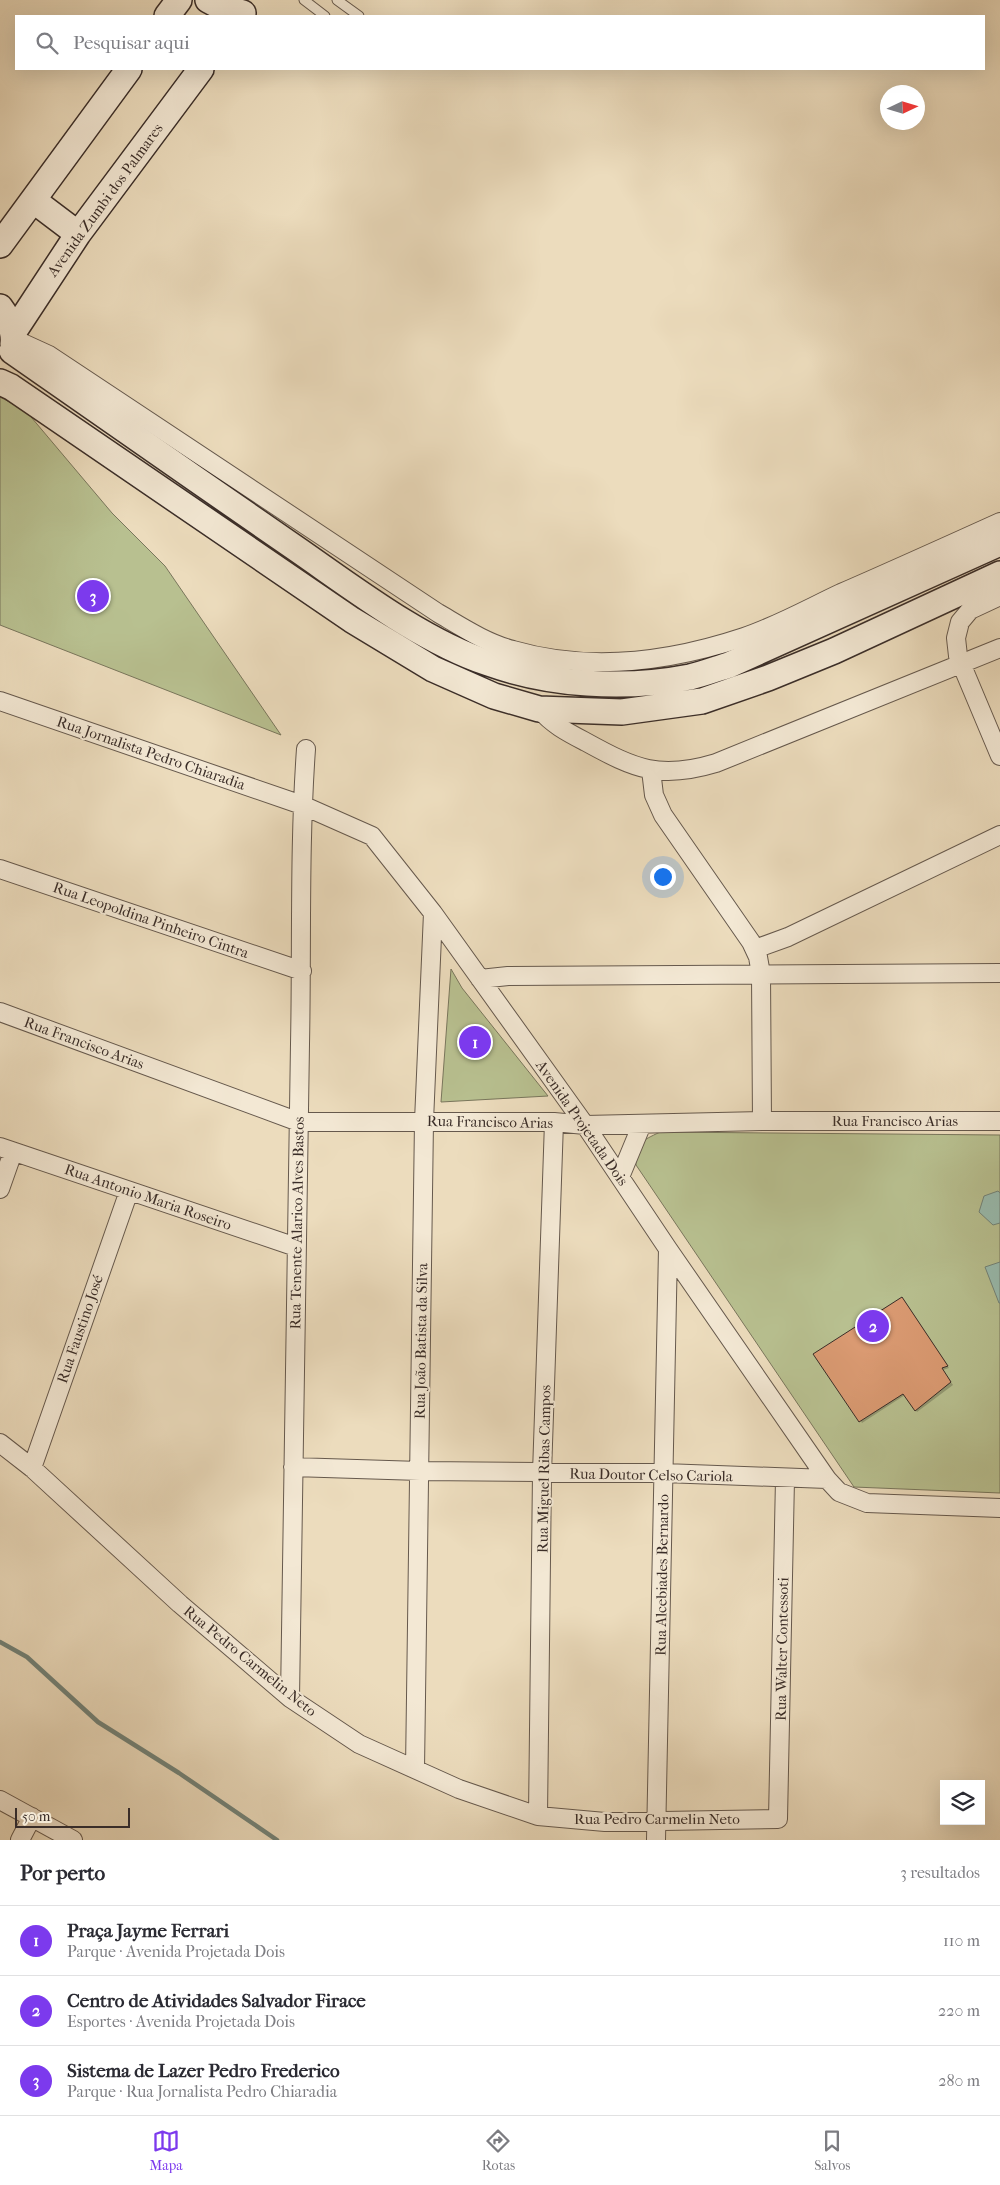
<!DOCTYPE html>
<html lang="pt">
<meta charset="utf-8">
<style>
body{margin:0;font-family:"IM FELL French Canon",serif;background:#f2f2f3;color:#2b2b33}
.controls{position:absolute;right:15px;bottom:15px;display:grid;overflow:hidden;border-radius:0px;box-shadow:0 5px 20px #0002}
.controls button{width:45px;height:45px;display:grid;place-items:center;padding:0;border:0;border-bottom:1px solid #e1e1e2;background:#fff;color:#2b2b33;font:25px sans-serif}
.compass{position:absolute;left:880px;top:85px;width:45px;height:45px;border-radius:50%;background:#fff;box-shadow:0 5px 20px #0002;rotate:86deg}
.scale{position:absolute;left:15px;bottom:12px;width:115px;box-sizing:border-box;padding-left:5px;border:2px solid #3a2d28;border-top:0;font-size:14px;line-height:18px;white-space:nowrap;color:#3a2d28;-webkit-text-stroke:4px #f3e8d4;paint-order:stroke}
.you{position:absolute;left:662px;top:876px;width:18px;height:18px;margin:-12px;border:4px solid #fff;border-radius:50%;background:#1a73e8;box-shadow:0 0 0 8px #1a73e833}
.badge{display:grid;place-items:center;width:32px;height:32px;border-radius:50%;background:#7c3aed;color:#fff;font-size:16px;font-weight:700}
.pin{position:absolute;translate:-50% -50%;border:2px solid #fff;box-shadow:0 1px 5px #0006}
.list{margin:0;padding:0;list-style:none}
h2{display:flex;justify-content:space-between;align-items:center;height:65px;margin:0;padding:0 20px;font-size:21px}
h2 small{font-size:16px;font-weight:400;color:#7c7c81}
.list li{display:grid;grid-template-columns:32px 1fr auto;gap:15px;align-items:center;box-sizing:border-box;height:70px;padding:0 20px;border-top:1px solid #e1e1e2}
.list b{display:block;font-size:19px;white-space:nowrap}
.list p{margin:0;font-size:16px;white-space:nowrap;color:#7c7c81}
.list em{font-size:16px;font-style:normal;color:#7c7c81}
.icon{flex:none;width:28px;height:28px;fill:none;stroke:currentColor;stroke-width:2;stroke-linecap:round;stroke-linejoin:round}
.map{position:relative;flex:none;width:1000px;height:1840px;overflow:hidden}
.search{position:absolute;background:#fff;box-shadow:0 5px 20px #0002;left:15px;right:15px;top:15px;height:55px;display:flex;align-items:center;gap:12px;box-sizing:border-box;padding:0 18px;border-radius:0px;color:#7c7c81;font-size:19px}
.sheet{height:275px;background:#fff}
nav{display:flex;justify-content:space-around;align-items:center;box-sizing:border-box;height:70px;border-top:1px solid #e1e1e2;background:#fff;font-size:14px;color:#7c7c81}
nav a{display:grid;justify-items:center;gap:2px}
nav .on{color:#7c3aed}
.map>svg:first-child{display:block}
</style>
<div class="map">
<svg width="1000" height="1840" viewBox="0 0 1000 1840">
<rect width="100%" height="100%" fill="#ecdcbd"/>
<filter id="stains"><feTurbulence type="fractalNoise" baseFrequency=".004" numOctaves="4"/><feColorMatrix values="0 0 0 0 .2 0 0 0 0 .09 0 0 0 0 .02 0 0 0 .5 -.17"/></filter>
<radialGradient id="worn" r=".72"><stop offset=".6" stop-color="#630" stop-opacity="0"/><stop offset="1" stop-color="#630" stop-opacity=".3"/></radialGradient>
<!-- green -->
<path fill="#b8c090" stroke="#79765c" d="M0,397l26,14 86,102 53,53 116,169 -281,-110z
M451,969l11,19 86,108 -107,6z
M660,1132l340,3v358l-146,-6 -218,-322c-3,-22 6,-24 24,-33z"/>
<!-- water -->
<path fill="#99bcaf" stroke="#738379" d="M998,1191l2,2v30l-7,2 -14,-13 5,-16z
M1000,1262v41h-1l-14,-36z"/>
<!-- shadow -->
<path fill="#0003" d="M904,1300l45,68 -6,2 10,15 -36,27 -12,-17 -43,28 -48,-69z"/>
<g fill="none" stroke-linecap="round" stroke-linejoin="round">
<!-- stream -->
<path stroke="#738379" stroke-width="4.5" d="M0,1642l27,15 71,65 81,51 98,67"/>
</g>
<!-- building -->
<path fill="#da9a72" stroke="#3a2d28" d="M902,1297l46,69 -6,2 9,14 -36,29 -12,-17 -44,28 -46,-68z"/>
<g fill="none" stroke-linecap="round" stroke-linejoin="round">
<defs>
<path id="lane" d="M304,0l21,16
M337,0l22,16"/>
<path id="street" d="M14,339l35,16 389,258c24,14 48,30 75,37 76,22 156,12 231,-13 33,-11 65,-29 97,-44 53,-23 106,-47 159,-71
M1000,596l-30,14 -10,12 -4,16 2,18 42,100
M0,701l302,104 70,31 61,77 152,212 83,124 159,230 12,13 28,11 133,5
M539,709c14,16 28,23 47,33 49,27 74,38 130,21l284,-115
M651,770l3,25 9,20 88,127 7,15 3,17 1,147
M0,869l302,102
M755,949l33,-12 212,-102
M480,979l28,-3 492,-3
M0,1012l299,110h255l31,3 177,-4h238
M0,1147l296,100
M620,1177l22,-53
M0,1189l13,-37
M0,1443l32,25 148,136 68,58 42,36 69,46 100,45 79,27 67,6 173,-3 7,-340
M293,1467l127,4 244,2 163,6
M32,1468l97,-277
M290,1698c3,-218 6,-436 10,-654 2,-98 -1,-197 6,-295
M415,1769l9,-648 9,-208
M0,1800l73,40
M538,1816l4,-343 12,-351
M20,1840l12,-23
M656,1840l12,-591"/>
<path id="secondary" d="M208,0l13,7 22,6
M167,16l12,-16
M33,200l45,34
M0,245l129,-176
M0,307c8,11 15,23 13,37
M13,333l65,-99 123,-165
M12,351c92,65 184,128 276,192 60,41 131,97 200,120 62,22 136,27 202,14 13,-3 26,-8 39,-12l271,-122
M0,382l11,5 341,233 81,49 61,27 45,13 83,3 80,-11 66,-23 66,-27 166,-77"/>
</defs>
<!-- lane casing -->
<use href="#lane" stroke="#66594d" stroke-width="11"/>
<!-- street casing -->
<use href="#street" stroke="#66594d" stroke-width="20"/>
<!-- secondary casing -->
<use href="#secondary" stroke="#3a2d28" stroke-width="28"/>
<!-- lane -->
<use href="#lane" stroke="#f3e8d4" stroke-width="9"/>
<!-- street -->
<use href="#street" stroke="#f3e8d4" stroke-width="18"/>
<!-- secondary -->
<use href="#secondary" stroke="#f3e8d4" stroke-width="25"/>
</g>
<g text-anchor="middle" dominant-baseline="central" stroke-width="4" stroke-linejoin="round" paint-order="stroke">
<!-- street labels -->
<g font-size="15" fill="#3a2d28" stroke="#f3e8d4">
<text transform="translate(105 200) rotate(-54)">Avenida Zumbi dos Palmares</text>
<text transform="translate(151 753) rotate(19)">Rua Jornalista Pedro Chiaradia</text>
<text transform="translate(151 920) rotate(19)">Rua Leopoldina Pinheiro Cintra</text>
<text transform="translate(84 1043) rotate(20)">Rua Francisco Arias</text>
<text x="895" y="1121">Rua Francisco Arias</text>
<text transform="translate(490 1122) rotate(1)">Rua Francisco Arias</text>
<text transform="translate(582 1123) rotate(55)">Avenida Projetada Dois</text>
<text transform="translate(148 1197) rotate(19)">Rua Antonio Maria Roseiro</text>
<text transform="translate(297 1223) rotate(-89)">Rua Tenente Alarico Alves Bastos</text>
<text transform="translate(80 1329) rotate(-71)">Rua Faustino José</text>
<text transform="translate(421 1341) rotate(-89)">Rua João Batista da Silva</text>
<text transform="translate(544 1469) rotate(-89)">Rua Miguel Ribas Campos</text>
<text transform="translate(651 1475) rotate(1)">Rua Doutor Celso Cariola</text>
<text transform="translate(662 1575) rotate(-89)">Rua Alcebiades Bernardo</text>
<text transform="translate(782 1649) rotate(-89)">Rua Walter Contessoti</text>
<text transform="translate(250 1661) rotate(39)">Rua Pedro Carmelin Neto</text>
<text x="657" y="1819">Rua Pedro Carmelin Neto</text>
</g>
</g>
<rect width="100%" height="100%" filter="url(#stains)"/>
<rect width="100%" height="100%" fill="url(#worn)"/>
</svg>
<div class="controls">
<button><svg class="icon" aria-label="layers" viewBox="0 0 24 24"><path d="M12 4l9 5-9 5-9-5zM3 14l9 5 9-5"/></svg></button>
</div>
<svg class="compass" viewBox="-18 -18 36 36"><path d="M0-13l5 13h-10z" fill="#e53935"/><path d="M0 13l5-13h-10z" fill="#7c7c81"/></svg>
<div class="scale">50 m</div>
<div class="you"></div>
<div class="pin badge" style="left:475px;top:1042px">1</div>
<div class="pin badge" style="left:873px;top:1326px">2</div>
<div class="pin badge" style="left:93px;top:596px">3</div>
<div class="search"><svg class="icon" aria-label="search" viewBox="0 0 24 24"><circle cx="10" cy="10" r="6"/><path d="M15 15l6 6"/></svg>Pesquisar aqui</div>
</div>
<section class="sheet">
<h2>Por perto<small>3 resultados</small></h2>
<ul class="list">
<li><span class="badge">1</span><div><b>Praça Jayme Ferrari</b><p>Parque · Avenida Projetada Dois</p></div><em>110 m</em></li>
<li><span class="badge">2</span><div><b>Centro de Atividades Salvador Firace</b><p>Esportes · Avenida Projetada Dois</p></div><em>220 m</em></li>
<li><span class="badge">3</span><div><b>Sistema de Lazer Pedro Frederico</b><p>Parque · Rua Jornalista Pedro Chiaradia</p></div><em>280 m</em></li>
</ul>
</section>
<nav>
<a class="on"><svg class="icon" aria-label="map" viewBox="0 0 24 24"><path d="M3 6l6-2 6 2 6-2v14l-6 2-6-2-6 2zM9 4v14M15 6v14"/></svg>Mapa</a>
<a><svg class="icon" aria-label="directions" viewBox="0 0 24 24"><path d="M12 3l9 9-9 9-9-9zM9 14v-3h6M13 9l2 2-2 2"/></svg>Rotas</a>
<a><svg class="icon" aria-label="saved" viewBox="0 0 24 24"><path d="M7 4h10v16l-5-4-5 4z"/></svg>Salvos</a>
</nav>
